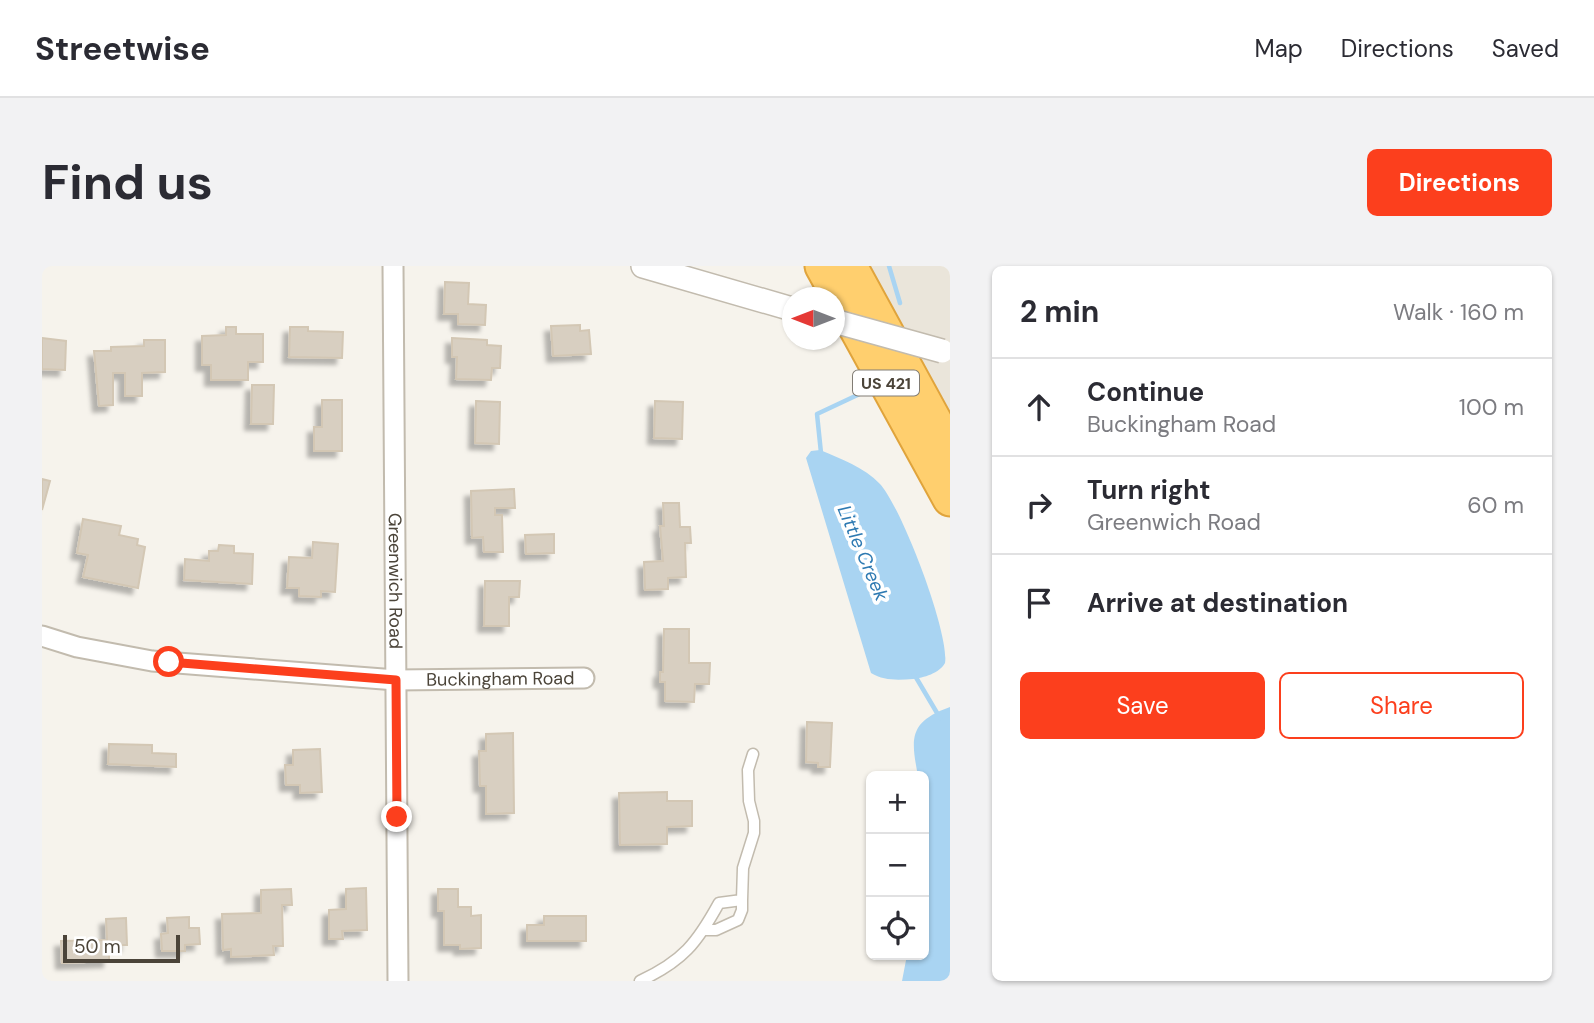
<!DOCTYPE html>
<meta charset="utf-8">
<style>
body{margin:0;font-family:"DM Sans",sans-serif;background:#f2f2f3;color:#2b2b33}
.controls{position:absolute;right:21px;bottom:21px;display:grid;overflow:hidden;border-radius:10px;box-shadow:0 2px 5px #0004}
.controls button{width:63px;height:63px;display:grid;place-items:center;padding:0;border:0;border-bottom:2px solid #e1e1e2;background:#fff;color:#2b2b33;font:35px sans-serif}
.compass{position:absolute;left:740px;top:21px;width:63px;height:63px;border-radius:50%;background:#fff;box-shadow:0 2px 5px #0004;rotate:270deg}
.scale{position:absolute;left:21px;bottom:18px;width:117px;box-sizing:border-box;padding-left:7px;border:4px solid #4b4439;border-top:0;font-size:19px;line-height:24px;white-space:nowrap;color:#4b4439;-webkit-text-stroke:5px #fff;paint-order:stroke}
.stop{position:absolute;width:21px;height:21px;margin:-16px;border:5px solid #fc3f1d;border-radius:50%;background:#fff}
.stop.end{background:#fc3f1d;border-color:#fff;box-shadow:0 2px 7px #0008}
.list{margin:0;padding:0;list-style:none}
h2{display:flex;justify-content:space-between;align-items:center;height:91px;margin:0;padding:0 28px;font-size:30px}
h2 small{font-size:23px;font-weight:400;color:#7c7c81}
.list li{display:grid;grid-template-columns:46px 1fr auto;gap:21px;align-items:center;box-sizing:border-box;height:98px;padding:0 28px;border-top:2px solid #e1e1e2}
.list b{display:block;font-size:26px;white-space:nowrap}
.list p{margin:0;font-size:23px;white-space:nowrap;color:#7c7c81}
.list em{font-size:23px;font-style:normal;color:#7c7c81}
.actions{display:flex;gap:14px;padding:21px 28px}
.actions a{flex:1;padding:16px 0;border:2px solid #fc3f1d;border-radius:10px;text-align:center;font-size:24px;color:#fc3f1d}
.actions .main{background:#fc3f1d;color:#fff}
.icon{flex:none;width:38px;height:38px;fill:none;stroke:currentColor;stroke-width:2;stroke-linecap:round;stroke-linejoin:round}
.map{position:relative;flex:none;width:908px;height:715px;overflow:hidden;border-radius:10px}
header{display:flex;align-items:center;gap:42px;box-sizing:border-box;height:98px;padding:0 35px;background:#fff;border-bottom:2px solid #e1e1e2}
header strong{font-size:33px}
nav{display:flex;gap:38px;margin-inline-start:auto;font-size:24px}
.intro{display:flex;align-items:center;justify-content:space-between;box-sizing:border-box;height:168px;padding:0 42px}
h1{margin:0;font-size:49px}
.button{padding:18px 32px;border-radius:10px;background:#fc3f1d;color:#fff;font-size:24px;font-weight:700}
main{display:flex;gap:42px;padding:0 42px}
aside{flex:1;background:#fff;border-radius:10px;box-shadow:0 2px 5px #0004}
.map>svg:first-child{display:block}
</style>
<header>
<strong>Streetwise</strong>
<nav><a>Map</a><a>Directions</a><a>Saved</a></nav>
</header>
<div class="intro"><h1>Find us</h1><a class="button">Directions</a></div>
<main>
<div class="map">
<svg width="908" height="715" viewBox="0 0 908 715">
<defs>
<filter id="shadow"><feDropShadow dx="-6" dy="6" stdDeviation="2" flood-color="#0004"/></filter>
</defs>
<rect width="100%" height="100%" fill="#f6f3ec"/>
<!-- residential -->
<path fill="#eae5da" d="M806,0h102v196z"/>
<!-- water -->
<path fill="#a9d4f2" d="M778,184c21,9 44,17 60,34 22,24 70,150 65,179 -5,10 -22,15 -32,16 -15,1 -29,2 -42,-6l-65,-215 5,-7z
M908,441v274h-48l5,-26h17v-87l5,-28 -5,-30v-34h-6c-7,-37 -10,-54 32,-69z"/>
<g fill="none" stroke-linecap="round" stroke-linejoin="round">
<!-- stream -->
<path stroke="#a9d4f2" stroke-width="4.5" d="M847,0l11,37
M779,187l-4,-39 49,-23
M872,408l26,44"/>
</g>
<!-- building -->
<path fill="#d8cfc1" stroke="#d3c7b4" stroke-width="2" filter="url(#shadow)" d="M403,16l24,1 -1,21 18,1 -1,20 -27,-1v-10h-14z
M538,59v6l9,-1 2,24 -38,2 -2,-30z
M184,61h10v7h27v28h-15v18h-37v-15h-9v-29l24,-1z
M248,61h18v4l35,1 -1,26 -53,-1z
M0,72l24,3 -1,29 -23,-1z
M410,72l35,2v5l14,1 -1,22h-8l-1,12 -35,-1 1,-22h-5z
M102,74h21v32l-23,1v23h-17v-23h-12v32l-14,1 -5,-55h17v-4l33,-1z
M210,119h22l-1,39h-22z
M280,134h20v51h-28v-24h8z
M434,135l24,1 -1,42 -24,-1z
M613,135l28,1 -1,37 -28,-1z
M0,213l8,2 -8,29z
M472,223l1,19h-20v7h7l1,37h-19l-1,-15 -11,1 -1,-47z
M621,237h16l1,24h10l1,16h-6l1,34 -18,1v11l-23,1 -1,-28 19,-1 -3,-35h4z
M41,253l38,7 -2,9 19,4 -1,6 8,2 -7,41 -55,-11 5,-22 -11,-2z
M512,268v19l-28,1 -1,-19z
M271,276l25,2 -3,48 -14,-1v6l-22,-1v-8h-12l2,-31 23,1z
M177,279l15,1v7l19,1 -1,30 -68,-4 1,-21 24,2v-10h9z
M443,315h35l-1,16h-10v29h-25z
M622,363h25v34h21l-1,21h-14l-1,18 -29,-1v-19h-5v-10h3z
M765,456l25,1 -2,44h-12v-4l-12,-1z
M471,467l1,80 -28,1v-28h-6l-1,-35h7v-17z
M67,478l43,1v8l24,1v13l-68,-3z
M278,483l2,43 -22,1v-8h-14l-1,-20h8v-15z
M625,526v9h25v25l-25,1v17l-47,1 -1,-52z
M324,622l1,42 -25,1 1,8h-14v-29l17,-1v-20z
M249,623l1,16h-10l1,41h-10l1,9 -43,2v-8l-8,1 -1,-36 39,-1v-23z
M396,623h20v18h13v9l10,-1v33l-21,1v-4h-16v-34h-6z
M502,650h42v25h-59v-16h17z
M147,651v11h10l1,16 -15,1v6h-23l-1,-17 7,-1 -1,-15z
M84,652l1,27h-18v16l-47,2 -1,-22 46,-1 -1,-21z"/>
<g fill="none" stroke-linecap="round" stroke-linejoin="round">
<defs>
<path id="service" d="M662,664h12l22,-10 4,-10v-10
M598,715c43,-20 57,-38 79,-78l23,-3 1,-32 11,-35v-12l-5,-20 -1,-31 5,-16"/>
<g id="minor">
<path id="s1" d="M351,0l5,715"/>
<path id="s2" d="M0,370l35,11 75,14 244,19 188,-2"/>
</g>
<path id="tertiary" d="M601,0l149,43"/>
<path id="motorway" d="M780,0l128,233
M808,0l100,183"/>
</defs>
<!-- service casing -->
<use href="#service" stroke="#c2bbae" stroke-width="13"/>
<!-- minor casing -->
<use href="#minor" stroke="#c2bbae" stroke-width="23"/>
<!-- tertiary casing -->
<use href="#tertiary" stroke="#c2bbae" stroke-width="26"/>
<!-- motorway casing -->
<use href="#motorway" stroke="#e0a43c" stroke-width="37"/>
<!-- service -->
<use href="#service" stroke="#fff" stroke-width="10"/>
<!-- minor -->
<use href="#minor" stroke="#fff" stroke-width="19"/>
<!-- tertiary -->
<use href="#tertiary" stroke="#fff" stroke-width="23"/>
<!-- motorway -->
<use href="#motorway" stroke="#ffcf6e" stroke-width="33"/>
<defs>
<path id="tertiary-bridge" d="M792,55l108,30"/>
</defs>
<!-- tertiary-bridge casing -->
<use href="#tertiary-bridge" stroke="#c2bbae" stroke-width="26" stroke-linecap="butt"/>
<!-- tertiary-bridge -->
<use href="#tertiary-bridge" stroke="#fff" stroke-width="23"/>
</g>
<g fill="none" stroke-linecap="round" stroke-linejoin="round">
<!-- route -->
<path stroke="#fc3f1d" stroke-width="9" d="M127,396l227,18 1,137"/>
</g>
<g text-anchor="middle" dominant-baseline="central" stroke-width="7" stroke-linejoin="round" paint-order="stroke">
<!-- shield labels -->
<rect fill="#fff" stroke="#817c74" stroke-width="2" x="811" y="104.5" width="66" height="25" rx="5"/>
<g font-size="16" font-weight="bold" fill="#4b4439">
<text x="844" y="117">US 421</text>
</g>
<!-- street labels -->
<g font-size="18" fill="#4b4439" stroke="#fff">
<text stroke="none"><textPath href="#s1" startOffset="315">Greenwich Road</textPath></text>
<text stroke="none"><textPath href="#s2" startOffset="462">Buckingham Road</textPath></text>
</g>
<!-- water labels -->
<g font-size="19" font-style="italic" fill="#2e7ab2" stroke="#fff">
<text transform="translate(821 287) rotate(67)">Little Creek</text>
</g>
</g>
</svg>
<div class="controls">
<button>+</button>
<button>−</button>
<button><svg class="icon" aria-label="locate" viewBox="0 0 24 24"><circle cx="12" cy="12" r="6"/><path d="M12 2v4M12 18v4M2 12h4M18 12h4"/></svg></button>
</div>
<svg class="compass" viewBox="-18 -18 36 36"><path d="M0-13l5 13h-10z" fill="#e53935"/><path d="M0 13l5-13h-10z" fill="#7c7c81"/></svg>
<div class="scale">50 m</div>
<div class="stop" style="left:127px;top:396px"></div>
<div class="stop end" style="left:355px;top:551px"></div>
</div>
<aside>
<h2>2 min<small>Walk · 160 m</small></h2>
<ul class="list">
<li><svg class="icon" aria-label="ahead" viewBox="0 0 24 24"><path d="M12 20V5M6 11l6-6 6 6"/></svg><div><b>Continue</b><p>Buckingham Road</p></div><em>100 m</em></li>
<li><svg class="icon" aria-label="right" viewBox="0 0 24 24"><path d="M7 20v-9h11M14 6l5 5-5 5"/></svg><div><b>Turn right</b><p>Greenwich Road</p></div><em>60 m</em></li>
<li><svg class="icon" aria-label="arrive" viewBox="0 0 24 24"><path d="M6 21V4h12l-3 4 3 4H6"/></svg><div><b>Arrive at destination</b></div></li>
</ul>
<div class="actions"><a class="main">Save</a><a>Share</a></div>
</aside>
</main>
